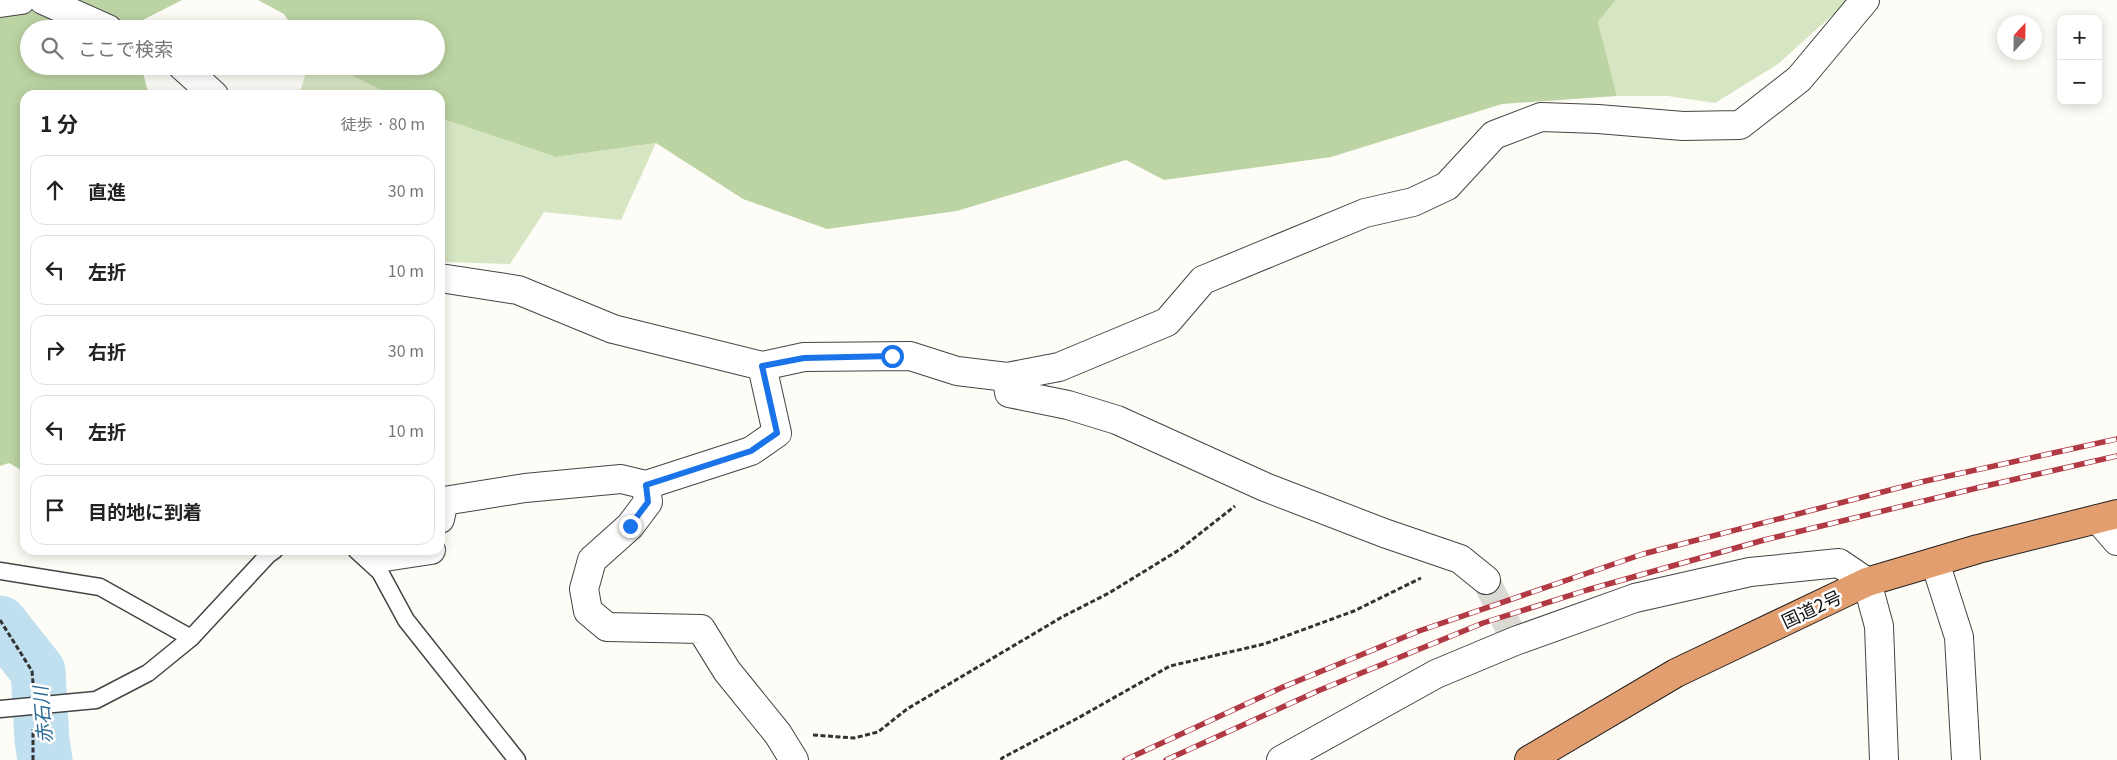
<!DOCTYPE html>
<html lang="ja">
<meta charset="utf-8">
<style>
body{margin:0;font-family:Georgia,"Noto Sans JP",serif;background:#f2f2f2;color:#222}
.controls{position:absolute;right:15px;top:15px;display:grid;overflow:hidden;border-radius:10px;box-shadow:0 2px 12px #0003}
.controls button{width:45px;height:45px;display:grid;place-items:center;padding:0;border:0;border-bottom:1px solid #e0e0e0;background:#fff;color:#222;font:25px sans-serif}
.compass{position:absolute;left:1997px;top:15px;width:45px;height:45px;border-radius:50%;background:#fff;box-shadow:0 2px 12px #0003;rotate:22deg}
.stop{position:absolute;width:15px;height:15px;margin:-11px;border:4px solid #1a73e8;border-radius:50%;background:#fff}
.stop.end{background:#1a73e8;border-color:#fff;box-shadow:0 1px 5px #0008}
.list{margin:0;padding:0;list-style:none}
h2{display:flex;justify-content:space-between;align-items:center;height:65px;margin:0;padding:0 20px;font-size:21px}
h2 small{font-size:16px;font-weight:400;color:#767676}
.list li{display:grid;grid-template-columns:32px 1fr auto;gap:15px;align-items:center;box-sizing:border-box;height:70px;margin:0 10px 10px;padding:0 10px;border:1px solid #e0e0e0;border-radius:15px}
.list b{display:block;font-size:19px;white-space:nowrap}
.list em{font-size:16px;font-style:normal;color:#767676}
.icon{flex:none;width:28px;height:28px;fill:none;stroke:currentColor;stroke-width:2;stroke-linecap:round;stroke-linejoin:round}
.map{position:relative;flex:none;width:2117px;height:760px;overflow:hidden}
.search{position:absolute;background:#fff;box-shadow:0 2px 12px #0003;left:20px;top:20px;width:425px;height:55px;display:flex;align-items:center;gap:12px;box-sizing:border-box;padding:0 18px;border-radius:28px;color:#767676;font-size:19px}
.panel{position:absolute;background:#fff;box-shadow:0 2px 12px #0003;left:20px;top:90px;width:425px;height:465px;border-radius:15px}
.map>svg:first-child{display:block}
</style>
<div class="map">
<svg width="2117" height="760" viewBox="0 0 2117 760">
<rect width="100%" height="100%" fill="#fefcf6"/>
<!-- green -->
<path fill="#d6e5c2" d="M1616,0h233l-71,64 -63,39 -47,-7h-51l-19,-74z
M308,66h26l56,29h-91z
M440,118l116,39 100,-14 -35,77 -77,-8 -34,52 -65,-2 -5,-1z"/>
<!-- forest -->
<path fill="#bcd4a3" d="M0,0h182l-51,26 1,3h-103v37h112l8,29h-124v377l-16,-9 -9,3z
M258,0h1358l-18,22 19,74 -115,8 -171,53 -167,23 -38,-20 -169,51 -130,18 -84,-30 -87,-56 -100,14 -116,-39v-23h-50l-56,-29h102v-37h-142l-10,-15z"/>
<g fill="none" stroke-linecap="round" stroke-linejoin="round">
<!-- river -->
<path stroke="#c0e0f0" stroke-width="55" d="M0,623l38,48 4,69 3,20"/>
<!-- street-tunnel -->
<path stroke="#dad9d4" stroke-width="28" stroke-dasharray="28 14" stroke-linecap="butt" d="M1486,580l29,61"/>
<defs>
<path id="lane" d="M356,550l24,22 26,48 111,140
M0,571l100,16 91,51
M0,709l96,-9 52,-27 43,-35 77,-83 7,-5"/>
<path id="street" d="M43,0l65,29
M0,3l21,-3
M182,66l32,29
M440,278l78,12 95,39 149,37
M1007,377l2,16 59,12 49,15 148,67 119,46 76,26 26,21
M646,485l105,-34 26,-18 -15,-67 42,-9 106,-1 47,15 50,6 52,-10 108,-45 36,-42 162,-67 48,-11 34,-16 47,-51 47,-18 57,2 85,7 57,-1 59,-46 66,-79
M440,519l4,-18 81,-13 96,-9 25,6 2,17 -18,24 -38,34 -8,29 4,22 19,16 94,2 26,42 51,63 16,26
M2098,519l19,22
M370,550l15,7 46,-7
M1935,562l24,75 7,123
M1281,760l155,-86 79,-33 120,-43 115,-26 89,-9 28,19 12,44 5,134"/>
<path id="highway" d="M1529,760l147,-87 191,-91 111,-33 139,-35"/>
</defs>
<!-- lane casing -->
<use href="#lane" stroke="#444" stroke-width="19"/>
<!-- street casing -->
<use href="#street" stroke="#444" stroke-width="30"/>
<!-- highway casing -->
<use href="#highway" stroke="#222" stroke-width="30"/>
<!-- path -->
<path stroke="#333" stroke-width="3" stroke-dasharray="5 2.5" stroke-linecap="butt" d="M0,620l32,51 1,12
M813,735l41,3 24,-6 29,-23 155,-92 47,-24 70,-43 56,-44
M33,760v-31
M1001,760l1,-2 76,-40 92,-52 94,-22 90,-33 67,-33"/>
<!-- lane -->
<use href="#lane" stroke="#fff" stroke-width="16"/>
<!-- street -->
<use href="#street" stroke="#fff" stroke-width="28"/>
<!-- highway -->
<use href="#highway" stroke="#e39e6f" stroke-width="28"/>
<defs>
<path id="rail" d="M1125,760l158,-73 136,-56 224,-77 278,-72 196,-43
M1166,760l154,-70 163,-67 104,-33 177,-50 217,-53 136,-31"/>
</defs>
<!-- rail casing -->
<use href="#rail" stroke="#b13944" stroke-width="5.5"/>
<!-- rail -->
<use href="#rail" stroke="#fff" stroke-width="4" stroke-dasharray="11" stroke-linecap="butt"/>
</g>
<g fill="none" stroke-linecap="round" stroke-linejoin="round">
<!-- route -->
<path stroke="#1a73e8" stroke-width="6" d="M630,526l18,-24 -2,-17 105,-34 26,-18 -15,-67 42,-8 88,-2"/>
</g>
<g text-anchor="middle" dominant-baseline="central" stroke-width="5" stroke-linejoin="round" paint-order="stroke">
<!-- street labels -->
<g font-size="18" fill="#111" stroke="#fff">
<text transform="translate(1811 608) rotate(-25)">国道2号</text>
</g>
<!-- water labels -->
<g font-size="19" font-style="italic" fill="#286a95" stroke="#fff">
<text transform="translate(41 715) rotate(-95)">赤石川</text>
</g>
</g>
</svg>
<div class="controls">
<button>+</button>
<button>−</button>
</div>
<svg class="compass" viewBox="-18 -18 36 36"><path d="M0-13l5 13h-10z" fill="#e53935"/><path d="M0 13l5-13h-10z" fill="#767676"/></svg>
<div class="stop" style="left:892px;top:356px"></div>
<div class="stop end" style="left:630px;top:526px"></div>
<div class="search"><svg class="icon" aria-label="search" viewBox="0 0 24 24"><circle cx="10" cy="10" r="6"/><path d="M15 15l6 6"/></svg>ここで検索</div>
<section class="panel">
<h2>1 分<small>徒歩 · 80 m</small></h2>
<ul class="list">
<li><svg class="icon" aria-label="ahead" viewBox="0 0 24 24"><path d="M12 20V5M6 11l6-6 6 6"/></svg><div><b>直進</b></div><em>30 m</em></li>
<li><svg class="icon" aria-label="left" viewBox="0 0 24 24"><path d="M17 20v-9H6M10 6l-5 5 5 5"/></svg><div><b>左折</b></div><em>10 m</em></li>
<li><svg class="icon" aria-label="right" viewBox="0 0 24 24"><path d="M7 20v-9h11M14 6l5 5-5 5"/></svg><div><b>右折</b></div><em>30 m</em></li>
<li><svg class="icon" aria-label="left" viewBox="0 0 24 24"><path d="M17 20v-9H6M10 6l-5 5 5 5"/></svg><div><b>左折</b></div><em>10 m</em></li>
<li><svg class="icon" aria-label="arrive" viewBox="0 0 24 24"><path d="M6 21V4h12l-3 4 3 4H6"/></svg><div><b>目的地に到着</b></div></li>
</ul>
</section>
</div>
